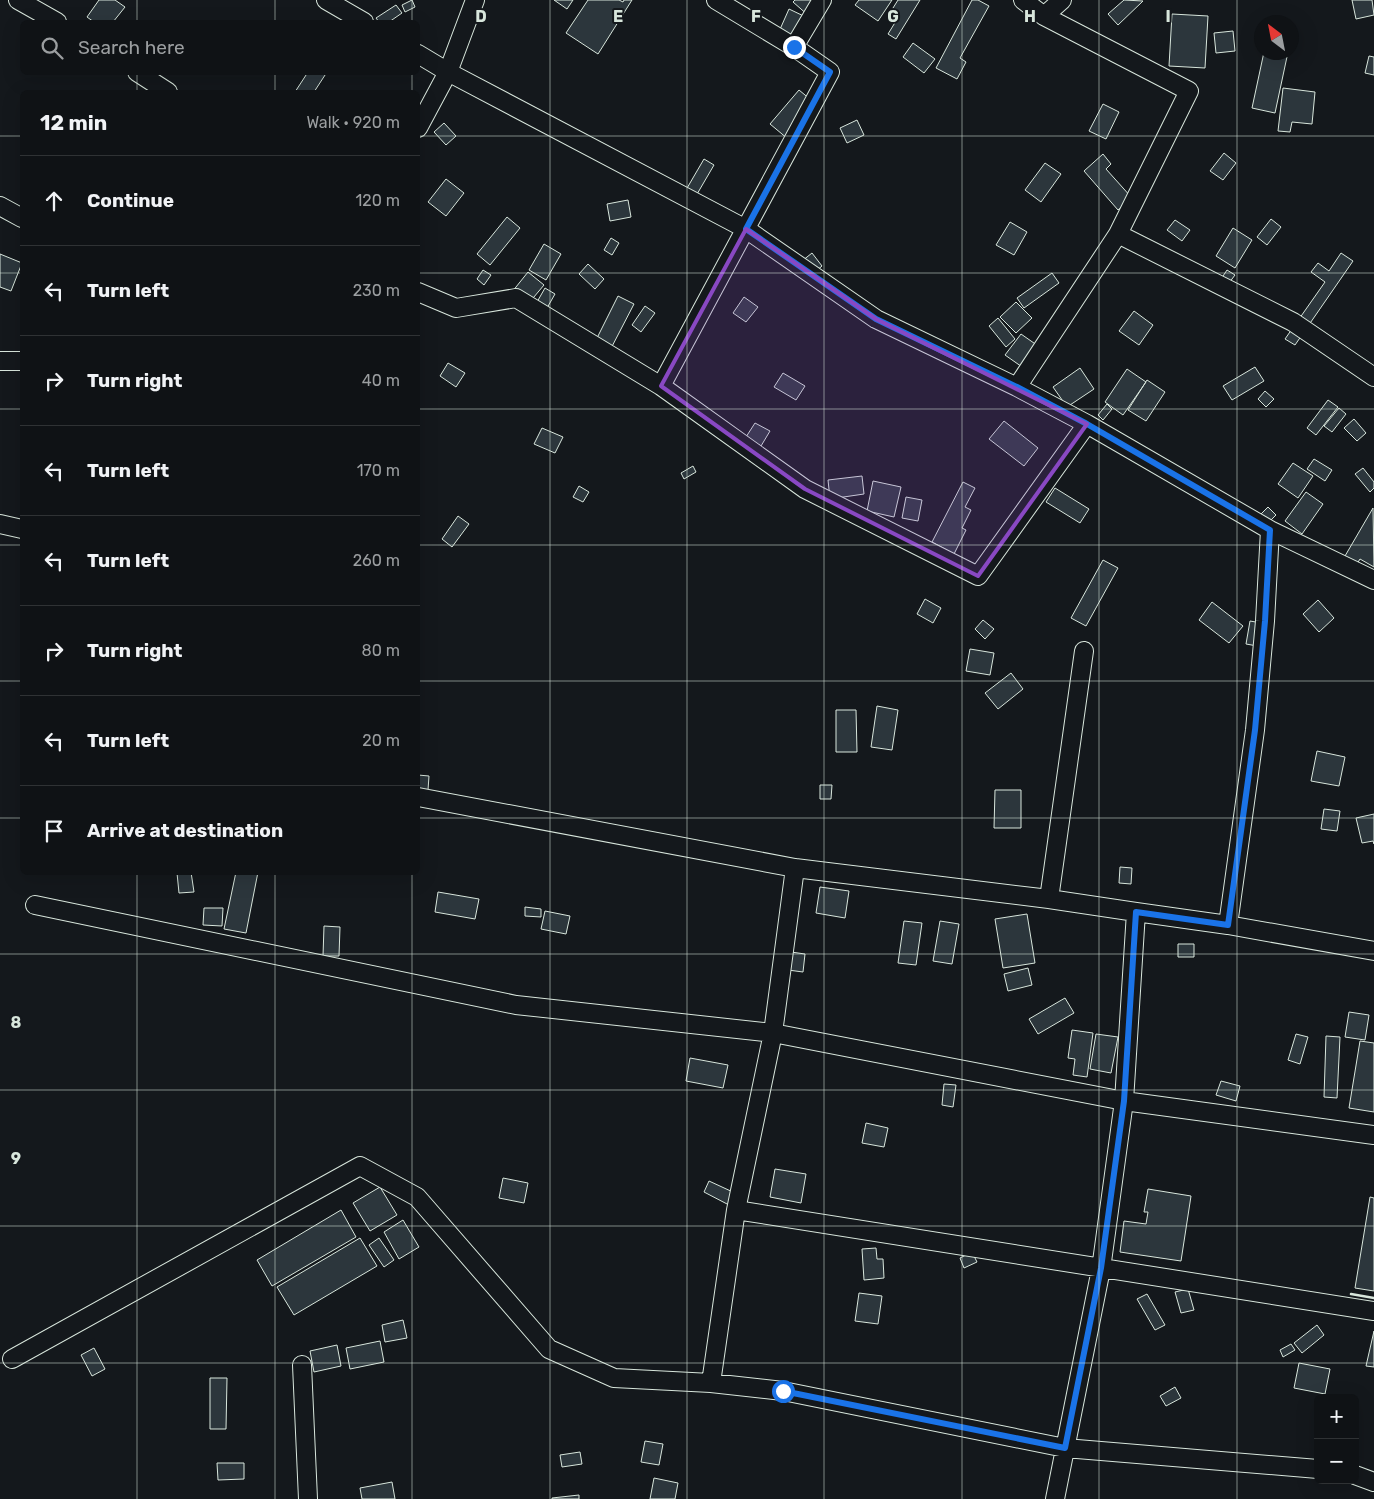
<!DOCTYPE html>
<meta charset="utf-8">
<style>
body{margin:0;font-family:Rubik,sans-serif;background:#181b1e;color:#f1f3f6}
.controls{position:absolute;right:15px;bottom:15px;display:grid;overflow:hidden;border-radius:8px;box-shadow:0 5px 20px #0002}
.controls button{width:45px;height:45px;display:grid;place-items:center;padding:0;border:0;border-bottom:1px solid #2f3234;background:#0f1215;color:#f1f3f6;font:25px sans-serif}
.compass{position:absolute;left:1254px;top:15px;width:45px;height:45px;border-radius:50%;background:#0f1215;box-shadow:0 5px 20px #0002;rotate:328deg}
.stop{position:absolute;width:15px;height:15px;margin:-11px;border:4px solid #1a73e8;border-radius:50%;background:#fff}
.stop.end{background:#1a73e8;border-color:#fff;box-shadow:0 1px 5px #0008}
.list{margin:0;padding:0;list-style:none}
h2{display:flex;justify-content:space-between;align-items:center;height:65px;margin:0;padding:0 20px;font-size:21px}
h2 small{font-size:16px;font-weight:400;color:#9b9ea0}
.list li{display:grid;grid-template-columns:32px 1fr auto;gap:15px;align-items:center;box-sizing:border-box;height:90px;padding:0 20px;border-top:1px solid #2f3234}
.list b{display:block;font-size:19px;white-space:nowrap}
.list em{font-size:16px;font-style:normal;color:#9b9ea0}
.icon{flex:none;width:28px;height:28px;fill:none;stroke:currentColor;stroke-width:2;stroke-linecap:round;stroke-linejoin:round}
.map{position:relative;flex:none;width:1374px;height:1499px;overflow:hidden}
.search{position:absolute;background:#0f1215;box-shadow:0 5px 20px #0002;left:20px;top:20px;width:400px;height:55px;display:flex;align-items:center;gap:12px;box-sizing:border-box;padding:0 18px;border-radius:8px;color:#9b9ea0;font-size:19px}
.panel{position:absolute;background:#0f1215;box-shadow:0 5px 20px #0002;left:20px;top:90px;width:400px;height:785px;border-radius:8px}
.map>svg:first-child{display:block}
</style>
<div class="map">
<svg width="1374" height="1499" viewBox="0 0 1374 1499">
<rect width="100%" height="100%" fill="#14181c"/>
<!-- building -->
<path fill="#2c363c" stroke="#d8e6dc" d="M99,0h16l10,7 -12,15h-19l-7,-5z
M412,0l3,7 -10,5 -3,-7z
M554,0h19l-6,9z
M588,0h31l4,2 1,-2h8l-34,54 -32,-21z
M795,0h26l-12,16 -16,-14z
M859,0h33l-14,21 -23,-16z
M898,0h22l-24,39 -8,-5 8,-13 -8,-5z
M972,0h6l11,6 -29,52 6,4 -9,17 -21,-11z
M1124,0l19,1 -25,24 -10,-11z
M1352,0h20l2,15 -18,4z
M396,5l6,8 -13,9h-10l-3,-4z
M789,9l23,11 -12,27 -23,-11z
M1172,14l36,2 -3,52 -36,-2z
M1233,31l2,20 -19,2 -2,-20z
M913,43l22,16 -11,14 -21,-16z
M1264,52h24l-13,61 -23,-5z
M1369,56l5,1v18l-9,-2z
M308,72h19l-13,20h-19z
M1283,88l32,4 -3,32 -20,-2 -2,10 -12,-1z
M799,90l18,15 -29,34 -18,-15z
M1103,104l16,8 -13,27 -17,-8z
M857,120l7,15 -17,8 -7,-15z
M444,123l12,13 -10,9 -12,-13z
M1224,153l12,10 -13,17 -13,-9z
M1103,154l8,10 -5,5 26,29 -14,12 -34,-39z
M704,159l10,6 -21,36 -10,-6z
M1045,163l16,11 -20,28 -16,-12z
M446,179l18,14 -18,23 -18,-14z
M628,200l3,17 -21,4 -3,-17z
M507,217l13,11 -30,37 -13,-11z
M1271,219l10,8 -14,18 -10,-8z
M1175,220l15,10 -8,11 -15,-11z
M1010,222l17,10 -13,23 -18,-10z
M1233,228l19,12 -17,28 -19,-12z
M611,238l8,5 -7,12 -8,-5z
M544,244l17,10 -15,26 -17,-10z
M812,253l10,13 -14,12 -11,-13z
M1341,253l12,8 -58,84 -10,-6 40,-57 -14,-10 7,-9 11,8z
M0,254l22,9 -11,28 -11,-4z
M588,264l16,15 -9,10 -16,-15z
M483,270l8,5 -7,10 -7,-6z
M1227,270l8,5 -9,12 -7,-5z
M528,272l16,13 -21,25 -15,-13z
M1052,273l7,10 -35,25 -7,-10z
M545,288l10,6 -8,14 -10,-6z
M618,296l16,8 -28,54 -15,-8z
M744,297l14,10 -12,15 -13,-9z
M1016,302l16,16 -16,15 -16,-16z
M645,306l10,7 -14,19 -9,-7z
M1134,311l19,14 -14,20 -20,-14z
M998,318l17,21 -9,8 -17,-21z
M1021,334l20,14 -16,21 -20,-14z
M448,363l17,10 -9,14 -16,-11z
M1255,367l9,14 -32,19 -9,-14z
M1080,368l14,21 -27,18 -14,-20z
M1127,369l19,13 -23,33 -18,-13z
M783,373l22,13 -9,14 -22,-13z
M1147,380l18,12 -19,29 -18,-11z
M1265,391l9,8 -8,8 -8,-8z
M1328,400l10,7 -22,28 -9,-7z
M1107,404l5,5 -9,11 -5,-5z
M1339,408l7,6 -14,18 -8,-6z
M1354,419l12,14 -9,8 -13,-13z
M1004,421l34,27 -14,18 -35,-27z
M755,423l15,8 -9,15 -15,-9z
M542,428l21,9 -8,16 -21,-9z
M1314,459l18,11 -7,11 -18,-12z
M1293,463l20,13 -15,22 -20,-14z
M693,466l3,6 -12,7 -3,-6z
M1363,468l11,14v6l-4,4 -15,-18z
M862,476l2,18 -34,5 -2,-19z
M873,481l28,6 -7,30 -27,-6z
M963,482l12,6 -10,19 6,3 -9,18 4,2 -12,24 -22,-12z
M579,486l10,6 -6,10 -10,-5z
M1055,488l34,21 -9,14 -34,-21z
M1306,492l17,12 -21,30 -17,-13z
M906,497l16,3 -4,21 -16,-3z
M1268,507l8,8 -17,17 -8,-8z
M1373,508l1,59 -14,-8 -10,16 -12,-7z
M458,516l11,8 -17,23 -10,-8z
M1103,560l15,8 -32,58 -15,-8z
M925,599l16,9 -8,15 -16,-9z
M1318,600l16,18 -15,14 -16,-18z
M1212,602l31,24 -14,17 -30,-23z
M983,620l11,9 -9,10 -10,-10z
M1250,621l17,3 -4,23 -17,-3z
M970,649l24,4 -4,22 -24,-4z
M1011,673l12,16 -25,20 -13,-16z
M877,706l21,4 -6,40 -21,-3z
M836,710h20l1,42h-21z
M1317,751l28,6 -6,29 -28,-5z
M418,775l11,1 -1,14 -10,-1z
M820,785h12l-1,14h-11z
M995,790h26v38h-27z
M1324,809l16,2 -3,20 -16,-2z
M1374,814v30l-1,-3 -11,2 -6,-25z
M1120,867l12,1 -1,16 -12,-1z
M191,872l3,20 -15,1 -2,-20z
M236,872h22l-12,61 -22,-4z
M820,887l29,4 -4,27 -29,-5z
M438,892l41,7 -4,20 -40,-7z
M525,907l16,2v8l-16,-1z
M204,908h19l-1,18 -19,-1z
M545,911l25,5 -4,18 -25,-5z
M1027,914l8,49 -32,5 -8,-49z
M904,921l18,2 -6,42 -18,-2z
M940,921l19,3 -7,40 -19,-3z
M324,926l16,1 -1,29h-16z
M1178,944h16v13h-16z
M791,952l14,2 -2,18 -15,-2z
M1028,968l4,17 -24,6 -4,-17z
M1065,998l9,15 -36,21 -9,-15z
M1349,1012l20,3 -4,25 -20,-3z
M1072,1030l21,3 -6,44 -14,-2 2,-16 -7,-1z
M1096,1034l22,3 -7,36 -21,-4z
M1296,1034l12,3 -8,27 -12,-4z
M1326,1036l14,1 -3,61 -13,-1z
M1360,1041l14,2v69l-25,-4z
M690,1058l38,7 -5,23 -37,-7z
M1221,1081l19,5 -4,15 -20,-6z
M944,1084l12,1 -3,22 -11,-2z
M866,1123l22,5 -4,19 -22,-4z
M775,1169l31,5 -5,29 -31,-6z
M503,1178l25,5 -4,20 -25,-5z
M709,1181l26,12 -6,12 -25,-13z
M380,1187l17,28 -27,16 -17,-28z
M1148,1189l43,7 -10,65 -61,-9 4,-31 22,3 2,-12h-4z
M1370,1197l4,1v93l-19,-3z
M341,1210l15,27 -84,49 -15,-26z
M403,1220l16,27 -20,12 -15,-27z
M360,1238l17,28 -83,49 -17,-28z
M379,1238l15,22 -10,7 -15,-22z
M876,1248l1,11h6l1,19 -20,2 -2,-31z
M972,1252l5,10 -13,6 -4,-10z
M1188,1289l6,21 -13,3 -6,-21z
M859,1293l23,3 -4,28 -23,-3z
M1147,1294l18,31 -10,5 -18,-31z
M403,1320l4,18 -22,4 -3,-17z
M1317,1325l7,10 -22,18 -8,-10z
M1374,1331v36l-8,-1z
M380,1341l4,21 -34,7 -4,-21z
M1291,1344l4,6 -12,7 -3,-7z
M337,1345l4,21 -27,6 -4,-21z
M94,1348l11,21 -13,7 -11,-21z
M1299,1363l31,6 -5,25 -31,-6z
M210,1378h17l-1,51h-16z
M1175,1387l6,11 -15,8 -6,-10z
M645,1441l18,3 -4,21 -18,-3z
M580,1452l2,12 -20,3 -2,-12z
M217,1463h27v16l-26,1z
M654,1478l24,5 -3,16h-25z
M392,1482l3,17h-33l-2,-11z
M579,1495v4h-27v-1z"/>
<g fill="none" stroke-linecap="round" stroke-linejoin="round">
<defs>
<path id="minor" d="M18,0l39,22
M326,0l38,22
M1044,16l18,-16
M794,47l28,-47
M418,54l30,18 298,157 130,90 141,68 70,37 183,106 104,50
M137,72l31,20
M418,128l30,-56 27,-72
M0,206l22,12
M1118,234l175,88 81,55
M418,292l38,16 60,-10 145,88 144,103 173,87 109,-152
M0,361h22
M661,386l169,-314 -36,-25 -78,-47
M1017,387l101,-153 71,-143 -145,-75 -21,-16
M0,524l22,5
M418,797l377,71 254,31 87,13 92,13 146,26
M1049,899l35,-248
M35,905l481,100 257,28 351,68 250,34
M1228,925l27,-195 10,-109 5,-91
M736,1210l638,101
M12,1359l348,-193 57,31 132,152 65,29 97,5 72,8 282,57 253,21
M302,1365l6,134
M711,1383l25,-173 37,-177 22,-165
M1355,1475l19,7
M1055,1499l46,-230 23,-168 12,-189"/>
</defs>
<!-- minor casing -->
<use href="#minor" stroke="#d8e6dc" stroke-width="20"/>
<!-- minor -->
<use href="#minor" stroke="#14181c" stroke-width="18"/>
<!-- wall -->
<path stroke="#d8e6dc" stroke-width="2.5" d="M1351,1294l23,4"/>
</g>
<g fill="none" stroke-linecap="round" stroke-linejoin="round">
<!-- route -->
<path stroke="#1a73e8" stroke-width="6" d="M783,1391l282,57 36,-180 23,-167 12,-189 92,13 27,-195 10,-109 5,-91 -183,-106 -70,-37 -141,-68 -130,-90 84,-157 -36,-25"/>
</g>
<!-- marked area -->
<path fill="#8948c3" fill-opacity="0.2" stroke="#8948c3" stroke-width="4" stroke-linejoin="round" d="M746,229l130,90 211,105 -109,152 -173,-87 -144,-103z"/>
<!-- grid -->
<path fill="none" stroke="#d8e6dc" stroke-width="1" stroke-opacity="0.55" d="M137,0v22M275,0v22M412,0v22M550,0v1499M687,0v1499M824,0v1499M962,0v1499M1099,0v1499M1237,0v1499M137,72v20M275,72v20M412,72v20M0,136h22M418,136h956M0,273h22M418,273h956M0,409h22M418,409h956M0,545h22M418,545h956M0,681h22M418,681h956M0,818h22M418,818h956M137,872v627M275,872v627M412,872v627M0,954h1374M0,1090h1374M0,1226h1374M0,1363h1374"/>
<g font-size="16" text-anchor="middle" font-weight="bold" fill="#d8e6dc" stroke="#14181c" stroke-width="4" stroke-linejoin="round" paint-order="stroke">
<text x="481" y="22">D</text>
<text x="618" y="22">E</text>
<text x="756" y="22">F</text>
<text x="893" y="22">G</text>
<text x="1030" y="22">H</text>
<text x="1168" y="22">I</text>
<text x="16" y="1028">8</text>
<text x="16" y="1164">9</text>
</g>
</svg>
<div class="controls">
<button>+</button>
<button>−</button>
</div>
<svg class="compass" viewBox="-18 -18 36 36"><path d="M0-13l5 13h-10z" fill="#e53935"/><path d="M0 13l5-13h-10z" fill="#9b9ea0"/></svg>
<div class="stop" style="left:783px;top:1391px"></div>
<div class="stop end" style="left:794px;top:47px"></div>
<div class="search"><svg class="icon" aria-label="search" viewBox="0 0 24 24"><circle cx="10" cy="10" r="6"/><path d="M15 15l6 6"/></svg>Search here</div>
<section class="panel">
<h2>12 min<small>Walk · 920 m</small></h2>
<ul class="list">
<li><svg class="icon" aria-label="ahead" viewBox="0 0 24 24"><path d="M12 20V5M6 11l6-6 6 6"/></svg><div><b>Continue</b></div><em>120 m</em></li>
<li><svg class="icon" aria-label="left" viewBox="0 0 24 24"><path d="M17 20v-9H6M10 6l-5 5 5 5"/></svg><div><b>Turn left</b></div><em>230 m</em></li>
<li><svg class="icon" aria-label="right" viewBox="0 0 24 24"><path d="M7 20v-9h11M14 6l5 5-5 5"/></svg><div><b>Turn right</b></div><em>40 m</em></li>
<li><svg class="icon" aria-label="left" viewBox="0 0 24 24"><path d="M17 20v-9H6M10 6l-5 5 5 5"/></svg><div><b>Turn left</b></div><em>170 m</em></li>
<li><svg class="icon" aria-label="left" viewBox="0 0 24 24"><path d="M17 20v-9H6M10 6l-5 5 5 5"/></svg><div><b>Turn left</b></div><em>260 m</em></li>
<li><svg class="icon" aria-label="right" viewBox="0 0 24 24"><path d="M7 20v-9h11M14 6l5 5-5 5"/></svg><div><b>Turn right</b></div><em>80 m</em></li>
<li><svg class="icon" aria-label="left" viewBox="0 0 24 24"><path d="M17 20v-9H6M10 6l-5 5 5 5"/></svg><div><b>Turn left</b></div><em>20 m</em></li>
<li><svg class="icon" aria-label="arrive" viewBox="0 0 24 24"><path d="M6 21V4h12l-3 4 3 4H6"/></svg><div><b>Arrive at destination</b></div></li>
</ul>
</section>
</div>
